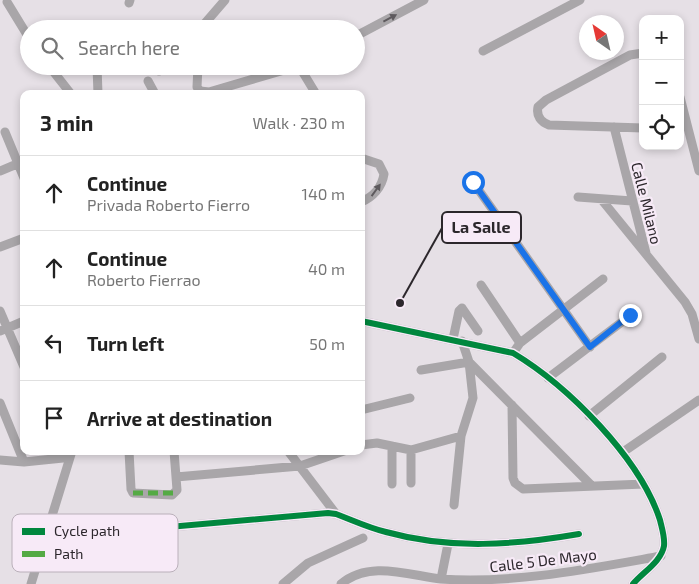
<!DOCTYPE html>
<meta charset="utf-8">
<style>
body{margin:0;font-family:"Exo 2",sans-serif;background:#f2f2f2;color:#222}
.controls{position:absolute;right:15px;top:15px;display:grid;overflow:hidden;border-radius:10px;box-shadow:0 2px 8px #0003}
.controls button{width:45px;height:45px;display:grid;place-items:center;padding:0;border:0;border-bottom:1px solid #e0e0e0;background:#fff;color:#222;font:25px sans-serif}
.compass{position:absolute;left:579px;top:15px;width:45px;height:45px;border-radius:50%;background:#fff;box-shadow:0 2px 8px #0003;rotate:326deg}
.stop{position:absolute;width:15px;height:15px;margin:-11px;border:4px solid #1a73e8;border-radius:50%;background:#fff}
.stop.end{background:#1a73e8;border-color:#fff;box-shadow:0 1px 5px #0008}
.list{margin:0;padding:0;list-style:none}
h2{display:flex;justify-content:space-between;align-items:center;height:65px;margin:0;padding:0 20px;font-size:21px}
h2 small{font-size:16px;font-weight:400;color:#767676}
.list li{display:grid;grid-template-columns:32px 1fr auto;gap:15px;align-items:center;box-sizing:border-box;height:75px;padding:0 20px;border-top:1px solid #e0e0e0}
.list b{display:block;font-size:19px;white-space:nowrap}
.list p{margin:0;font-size:16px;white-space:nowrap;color:#767676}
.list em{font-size:16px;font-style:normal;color:#767676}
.icon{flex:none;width:28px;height:28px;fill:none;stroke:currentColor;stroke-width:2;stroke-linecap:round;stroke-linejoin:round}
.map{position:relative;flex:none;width:699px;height:584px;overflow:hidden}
.search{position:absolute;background:#fff;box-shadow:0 2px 8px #0003;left:20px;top:20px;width:345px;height:55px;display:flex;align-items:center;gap:12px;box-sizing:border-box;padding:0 18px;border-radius:28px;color:#767676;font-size:19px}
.panel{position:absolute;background:#fff;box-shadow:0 2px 8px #0003;left:20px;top:90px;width:345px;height:365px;border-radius:10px}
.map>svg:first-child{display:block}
</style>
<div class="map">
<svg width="699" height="584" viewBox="0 0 699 584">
<rect width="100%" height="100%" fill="#e6e0e6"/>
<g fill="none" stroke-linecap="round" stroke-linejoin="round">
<!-- minor -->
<path stroke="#a9a6a9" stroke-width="9" d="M7,2l22,36
M129,3l1,-3
M200,29l25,-29
M356,36l68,-36
M483,51l97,-51
M643,53l-13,2 -84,45 -8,7c-2,9 3,15 11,18l94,3
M49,66l22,28
M97,66l1,28
M198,66l-1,21 3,4 9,1 89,-26
M299,66l17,28
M159,71l5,-5
M148,81l7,13
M680,97l19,74
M614,127l32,126
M5,132l19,46
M361,158l18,6 5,10c-2,13 -11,23 -23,28
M0,171l24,-10
M473,182l117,165
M578,197l54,4
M601,199l84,103 7,12 7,25
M0,247l24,-9
M481,285l39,58
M0,311l24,56
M361,321l152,32c55,33 127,105 147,167 2,9 5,17 4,26 -3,16 -21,26 -31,38
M0,331l24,-10
M453,339l6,-28 3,-3 16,23
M513,353l7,-10 83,-64
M421,370l48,-8 122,123
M548,378l83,-63
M0,403l24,59
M512,405l1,73 2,5 8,6 121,-5
M361,410l49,-12
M589,416l73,-59
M361,445l16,-2 34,7 50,-14
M129,451l2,38 2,4 39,2 5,-5 -3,-39
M288,451l48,63
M623,452l76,-52
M0,460l24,2 39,-4
M176,477l124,-11 44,-15
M411,483v-33
M392,484v-38
M454,505l7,-69 12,-38 -4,-36 -7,-21
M45,538l283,-25 8,1c16,6 33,14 50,18 65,18 129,13 193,2
M441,579l7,-35
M31,584l41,-133
M283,584l25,-21 55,-25
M341,584c28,-24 67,-9 100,-5 73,5 147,-10 220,-23"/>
<!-- quiet -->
<path stroke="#54aa44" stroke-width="5" stroke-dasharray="10 5" stroke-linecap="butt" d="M133,493h42"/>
<defs>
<path id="cycleway" d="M361,321l152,32c55,33 127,105 147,167 2,9 5,17 4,26 -3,16 -21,26 -31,38
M45,538l283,-25 8,1c16,6 33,14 50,18 65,18 129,13 193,2"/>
</defs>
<!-- cycleway casing -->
<use href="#cycleway" stroke="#f7eaf7" stroke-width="9"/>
<!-- cycleway -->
<use href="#cycleway" stroke="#00873e" stroke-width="6"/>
</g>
<!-- one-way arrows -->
<defs><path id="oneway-solid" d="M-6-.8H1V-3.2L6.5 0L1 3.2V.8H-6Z" transform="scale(1.25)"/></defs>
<g fill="#5e5a5e">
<use href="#oneway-solid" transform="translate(390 18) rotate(-28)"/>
<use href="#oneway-solid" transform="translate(376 190) rotate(-54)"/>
</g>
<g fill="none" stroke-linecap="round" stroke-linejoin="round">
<!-- route -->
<path stroke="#1a73e8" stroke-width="6" d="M473,182l117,165 40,-32"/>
</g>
<g text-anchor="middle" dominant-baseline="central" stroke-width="4.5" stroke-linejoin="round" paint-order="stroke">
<!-- street labels -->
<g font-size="15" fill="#2c272c" stroke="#f7eaf7">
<text transform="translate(647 203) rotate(76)">Calle Milano</text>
<text transform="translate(543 560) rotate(-7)">Calle 5 De Mayo</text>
</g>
</g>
<!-- legend -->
<rect x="12" y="514" width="166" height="58" rx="8" fill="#f7eaf7" stroke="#bab0ba" stroke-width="1"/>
<rect x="22" y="528" width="23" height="7" fill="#00873e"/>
<rect x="22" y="551" width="23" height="6" fill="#54aa44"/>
<g font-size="14" fill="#2c272c">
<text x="54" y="536">Cycle path</text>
<text x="54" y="559">Path</text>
</g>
<!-- callouts -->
<path fill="none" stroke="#2c272c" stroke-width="2" d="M400 303L442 228"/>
<circle fill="#2c272c" stroke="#f7eaf7" stroke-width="2" cx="400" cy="303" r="5"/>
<rect fill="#f7eaf7" stroke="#2c272c" stroke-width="2" x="442" y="212" width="79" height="31" rx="5"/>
<g font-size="16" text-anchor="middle" font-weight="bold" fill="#2c272c">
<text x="481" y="233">La Salle</text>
</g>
</svg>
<div class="controls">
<button>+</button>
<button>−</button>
<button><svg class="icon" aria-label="locate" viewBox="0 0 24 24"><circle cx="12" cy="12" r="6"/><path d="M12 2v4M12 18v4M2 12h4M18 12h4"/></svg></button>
</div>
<svg class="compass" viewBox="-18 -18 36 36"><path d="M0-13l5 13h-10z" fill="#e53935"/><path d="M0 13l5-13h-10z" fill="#767676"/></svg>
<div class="stop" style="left:473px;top:182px"></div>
<div class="stop end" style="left:630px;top:315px"></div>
<div class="search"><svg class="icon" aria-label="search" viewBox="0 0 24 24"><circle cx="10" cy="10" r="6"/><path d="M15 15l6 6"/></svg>Search here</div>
<section class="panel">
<h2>3 min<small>Walk · 230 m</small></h2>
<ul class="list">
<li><svg class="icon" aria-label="ahead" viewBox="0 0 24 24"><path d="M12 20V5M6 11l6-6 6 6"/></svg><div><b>Continue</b><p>Privada Roberto Fierro</p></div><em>140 m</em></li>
<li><svg class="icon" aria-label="ahead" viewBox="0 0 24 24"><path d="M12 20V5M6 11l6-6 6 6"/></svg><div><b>Continue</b><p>Roberto Fierrao</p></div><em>40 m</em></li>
<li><svg class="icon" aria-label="left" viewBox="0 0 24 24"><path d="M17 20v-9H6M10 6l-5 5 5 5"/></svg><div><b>Turn left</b></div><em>50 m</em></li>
<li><svg class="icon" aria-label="arrive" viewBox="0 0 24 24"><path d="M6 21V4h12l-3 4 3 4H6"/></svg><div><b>Arrive at destination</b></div></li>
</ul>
</section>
</div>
